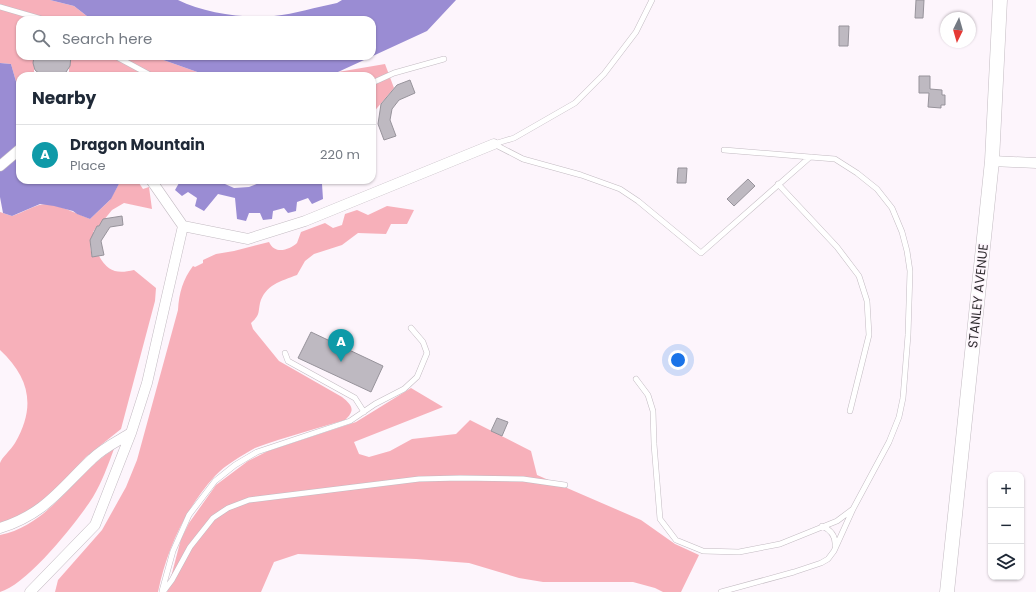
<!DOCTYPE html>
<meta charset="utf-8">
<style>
body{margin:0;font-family:Poppins,sans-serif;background:#f2f2f3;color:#1f2937}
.controls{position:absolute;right:12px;bottom:12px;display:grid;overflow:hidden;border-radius:8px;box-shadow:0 1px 3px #0004}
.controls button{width:36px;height:36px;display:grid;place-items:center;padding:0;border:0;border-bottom:1px solid #e0e1e3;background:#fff;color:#1f2937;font:20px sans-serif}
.compass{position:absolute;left:940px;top:12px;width:36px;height:36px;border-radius:50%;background:#fff;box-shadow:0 1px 3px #0004;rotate:185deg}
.you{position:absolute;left:678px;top:360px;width:14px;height:14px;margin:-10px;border:3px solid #fff;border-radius:50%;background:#1a73e8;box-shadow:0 0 0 6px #1a73e833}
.badge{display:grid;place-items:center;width:26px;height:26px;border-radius:50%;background:#026f9b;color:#fff;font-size:13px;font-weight:700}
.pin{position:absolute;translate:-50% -33px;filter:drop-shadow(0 1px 2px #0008)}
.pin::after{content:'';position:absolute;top:21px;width:14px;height:12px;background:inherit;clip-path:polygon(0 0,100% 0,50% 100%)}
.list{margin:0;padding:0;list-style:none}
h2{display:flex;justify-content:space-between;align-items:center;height:52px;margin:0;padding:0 16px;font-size:17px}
h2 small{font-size:13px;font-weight:400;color:#747a83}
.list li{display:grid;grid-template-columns:26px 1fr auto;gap:12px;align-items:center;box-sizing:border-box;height:60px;padding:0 16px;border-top:1px solid #e0e1e3}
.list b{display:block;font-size:15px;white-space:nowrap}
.list p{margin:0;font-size:13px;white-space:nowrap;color:#747a83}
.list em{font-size:13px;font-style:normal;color:#747a83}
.icon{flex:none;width:22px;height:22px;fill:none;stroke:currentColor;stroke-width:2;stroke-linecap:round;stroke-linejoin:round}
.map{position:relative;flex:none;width:1036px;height:592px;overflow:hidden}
.search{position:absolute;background:#fff;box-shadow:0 1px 3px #0004;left:16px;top:16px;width:360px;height:44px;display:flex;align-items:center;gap:10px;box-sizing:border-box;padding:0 14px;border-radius:12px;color:#747a83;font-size:15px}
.panel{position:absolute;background:#fff;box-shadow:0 1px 3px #0004;left:16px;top:72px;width:360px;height:112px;border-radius:12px}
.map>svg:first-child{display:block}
</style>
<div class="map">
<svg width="1036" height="592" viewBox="0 0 1036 592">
<rect width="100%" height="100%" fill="#fdf5fc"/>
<!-- forest -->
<path fill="#f7b0ba" d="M0,0h50l24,6 18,14h-72v36h14v16l-1,4h-13v9h-3l-6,-21 -11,-1z
M69,56h83l51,18 18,2h-147l-5,-4z
M385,64l9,24 -22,26v-38h-70l36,-4z
M120,180h17l6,9 6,-2 3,22 -28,-6 -12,7 -13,16h-2l-4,6 1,1c-5,9 -4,14 -2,24l7,-1c9,16 18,18 35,14l22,18 -1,13 -34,128 -35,28 -28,30 -17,16 -22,14 -19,7c0,-16 0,-32 0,-49 0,-3 0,-9 0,-12 2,-6 11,-13 15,-20 21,-36 15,-65 -15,-93v-138l12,4c9,-3 18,-8 27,-11 14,-4 38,9 51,14l20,-19 10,-18z
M387,206l27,4 -7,14h-16l-5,10 -28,-1 -16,12 -28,9 -9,7 -8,14c-16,6 -32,10 -37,28 -2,10 0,12 -9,20l2,6 26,32 63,36c10,8 14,13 3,23 -23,7 -45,13 -67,20 -8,3 -16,5 -23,8 -14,8 -30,17 -40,28 -30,33 -48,73 -57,116h-103l3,-12 44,-50 24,-43 11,-27 41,-150c1,-17 5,-31 15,-44l2,1 8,-4v-3l13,-6 18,-3 35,-9c6,13 20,8 28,1l4,-11 24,-9 8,5 9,-3 3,-11 12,-4 11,5z
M411,388l32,19 -89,35 5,12 10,3 21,-6 22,-12 44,-5 14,-14 61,31 6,24 104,45 34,24 24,11 -18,37h-18l-8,-4 -22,-6h-90l-24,-4 -50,-15 -53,-4 -118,-5 -24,8 -13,30h-94l14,-53 8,-16 27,-38 32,-24 20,-10 88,-29z
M114,449c-6,16 -12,33 -21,48 -15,24 -66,88 -93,95v-57c50,-10 74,-61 114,-86z"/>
<!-- water -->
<path fill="#9a8cd3" d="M50,0h128c26,13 67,19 96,16 21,-2 42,-9 63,-13l5,-3h114l-29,31 -89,41 -36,4h-81l-18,-2 -51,-18h220v-36h-280l-18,-14z
M0,63l11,1 6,21 3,4v91h100v2l-9,17 -21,20 -13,-5 -4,-3 -19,-5 -14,-2 -28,12 -9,-3 -3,-16z
M177,180h39l18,8 15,-1 18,-7h45l10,4 1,15 -11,5 -4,-6 -11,4 -1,9 -8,2 -4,-5 -11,3 -1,8 -9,1 -3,-7h-11l-3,8 -9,-2 -2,-21 -17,-4 -14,17 -9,-5 2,-8 -9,-6 -6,4 -7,-6 4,-7z"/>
<!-- building -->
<path fill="#beb9c1" stroke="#97939b" d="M916,0h8l-1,18h-8z
M839,26h10l-1,20h-9z
M34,56h37l-1,10 -4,6 -4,4h-20l-7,-6 -2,-7z
M919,76h11v13l12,1v5h3v10h-4v3l-13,-1 1,-14h-10z
M410,80l5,13 -16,7 -7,9 -2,11 6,16 -12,4 -6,-16 3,-20 16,-19z
M678,168h9l-1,15h-9z
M748,179l7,7 -21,20 -7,-7z
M122,216l1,9 -13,2 -9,14 3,14 -12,2 -2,-17 7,-14h2l4,-7z
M311,332l72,34 -12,26 -73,-34z
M497,418l11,4 -6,14 -11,-5z"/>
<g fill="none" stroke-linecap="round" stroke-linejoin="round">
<defs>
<path id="lane" d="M0,7l45,13
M115,56l37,20
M372,83l22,-10 50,-14
M494,144l29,15 58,16 39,14 18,12 63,52 109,-96 25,2 22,14 20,16 15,19 10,24 5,19 3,20 -2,64 -5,63 -4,19 -10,25 -36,67 -16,12 -57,23 -41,8 -36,-1 -27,-11 -16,-21 -6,-75 -1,-33 -5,-16 -12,-16
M494,144l20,-6 61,-35 29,-29 32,-42 16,-32
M724,150l86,7
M778,184l59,63 22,29 8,25 2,34 -19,76
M285,353l3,8 67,37 9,14
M822,526c9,4 14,10 13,20
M162,591l11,-40 16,-36 26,-34 20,-16 22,-13 93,-31 25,-17 29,-15 13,-12 10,-24 -4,-11 -12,-14
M163,592l9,-12 18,-33 23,-29 15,-10 21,-8 170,-21 41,-1 63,1 42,6
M721,592l73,-20 27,-9 7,-4 6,-8 19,-42"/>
<path id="street" d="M992,161l44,2
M0,166l20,-17
M183,226l65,13 57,-18 189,-77
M0,528c45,-14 60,-39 92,-69 11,-11 26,-18 39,-26
M30,592l65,-67 36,-92 16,-50 36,-157 -32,-46"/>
<path id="secondary" d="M947,592l45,-431 8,-161"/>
</defs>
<!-- lane casing -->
<use href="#lane" stroke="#c3bbc2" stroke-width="6"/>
<!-- street casing -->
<use href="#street" stroke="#c3bbc2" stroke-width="11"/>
<!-- secondary casing -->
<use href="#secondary" stroke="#c3bbc2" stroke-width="15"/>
<!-- lane -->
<use href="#lane" stroke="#fff" stroke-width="5"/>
<!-- street -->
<use href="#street" stroke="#fff" stroke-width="10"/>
<!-- secondary -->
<use href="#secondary" stroke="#fff" stroke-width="14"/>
</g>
<g text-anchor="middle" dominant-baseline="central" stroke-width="3" stroke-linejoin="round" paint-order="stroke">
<!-- street labels -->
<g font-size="13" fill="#2f2c2f" stroke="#fdf5fc">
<text transform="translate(978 296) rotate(-84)">STANLEY AVENUE</text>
</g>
</g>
</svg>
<div class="controls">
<button>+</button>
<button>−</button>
<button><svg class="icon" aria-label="layers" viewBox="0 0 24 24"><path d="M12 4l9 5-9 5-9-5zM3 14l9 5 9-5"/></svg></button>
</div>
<svg class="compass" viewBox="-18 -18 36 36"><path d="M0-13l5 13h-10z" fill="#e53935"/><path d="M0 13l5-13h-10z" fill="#747a83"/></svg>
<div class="you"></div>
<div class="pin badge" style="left:341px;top:362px;background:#0f9aa8">A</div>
<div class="search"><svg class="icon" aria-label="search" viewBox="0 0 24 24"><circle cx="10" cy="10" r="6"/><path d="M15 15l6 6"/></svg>Search here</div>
<section class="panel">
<h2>Nearby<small></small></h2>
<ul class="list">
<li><span class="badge" style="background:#0f9aa8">A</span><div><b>Dragon Mountain</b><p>Place</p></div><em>220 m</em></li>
</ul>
</section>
</div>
